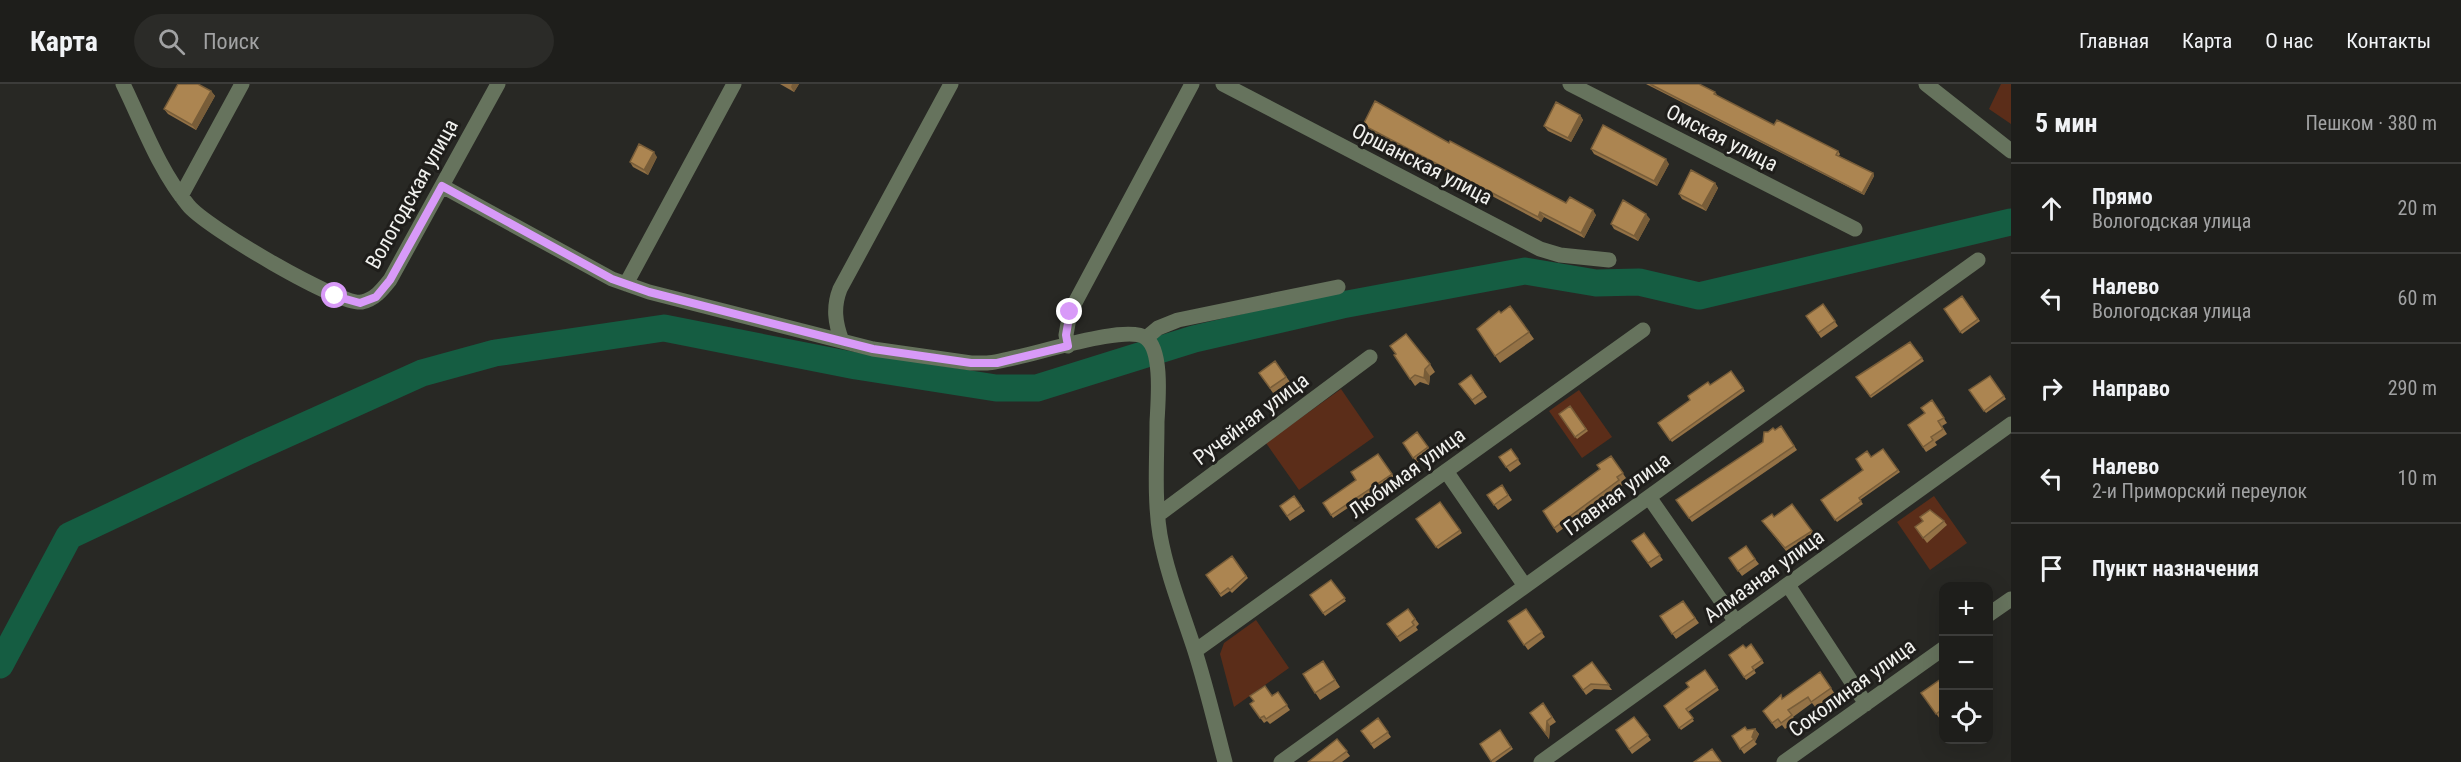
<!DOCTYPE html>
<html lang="ru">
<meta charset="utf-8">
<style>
body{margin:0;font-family:"Roboto Condensed",sans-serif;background:#2b2b28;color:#f1f3f6}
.controls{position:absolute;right:18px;bottom:18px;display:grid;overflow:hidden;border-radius:12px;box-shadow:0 6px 24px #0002}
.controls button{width:54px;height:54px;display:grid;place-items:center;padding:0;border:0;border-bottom:2px solid #3c3c3a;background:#1e1e1b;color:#f1f3f6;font:30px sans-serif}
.stop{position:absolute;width:18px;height:18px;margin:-14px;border:4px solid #d89af8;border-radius:50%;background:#fff}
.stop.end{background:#d89af8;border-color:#fff;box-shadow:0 2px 6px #0008}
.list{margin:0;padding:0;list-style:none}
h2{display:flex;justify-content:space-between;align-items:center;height:78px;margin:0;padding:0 24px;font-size:26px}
h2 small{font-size:20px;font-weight:400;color:#a1a2a3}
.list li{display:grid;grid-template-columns:39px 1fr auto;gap:18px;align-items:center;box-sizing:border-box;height:90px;padding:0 24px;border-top:2px solid #3c3c3a}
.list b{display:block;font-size:22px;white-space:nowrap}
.list p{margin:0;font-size:20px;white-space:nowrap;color:#a1a2a3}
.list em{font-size:20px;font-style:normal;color:#a1a2a3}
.icon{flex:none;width:33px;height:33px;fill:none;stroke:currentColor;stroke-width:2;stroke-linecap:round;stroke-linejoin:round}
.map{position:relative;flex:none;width:2011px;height:678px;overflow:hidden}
header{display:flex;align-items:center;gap:36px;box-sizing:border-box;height:84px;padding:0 30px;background:#1e1e1b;border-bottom:2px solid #3c3c3a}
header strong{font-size:28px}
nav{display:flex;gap:33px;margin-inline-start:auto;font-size:21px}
.search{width:420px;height:54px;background:#2b2b28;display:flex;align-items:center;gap:15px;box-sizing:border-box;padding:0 21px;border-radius:33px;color:#a1a2a3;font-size:22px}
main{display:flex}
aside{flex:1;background:#1e1e1b}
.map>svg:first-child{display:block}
</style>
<header>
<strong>Карта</strong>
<div class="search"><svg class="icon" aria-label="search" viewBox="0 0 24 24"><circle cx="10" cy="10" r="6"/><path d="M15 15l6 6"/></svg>Поиск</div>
<nav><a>Главная</a><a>Карта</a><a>О нас</a><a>Контакты</a></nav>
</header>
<main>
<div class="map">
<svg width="2011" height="678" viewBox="0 0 2011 678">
<rect width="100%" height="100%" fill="#282824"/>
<!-- garden -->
<path fill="#5b2d19" d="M2001,0h10v40l-22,-15z
M1341,305l33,48 -75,53 -33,-47z
M1579,306l33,47 -30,21 -33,-47z
M1934,412l33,47 -37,27 -33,-48z
M1256,536l33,48 -55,39 -14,-53 4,-11z"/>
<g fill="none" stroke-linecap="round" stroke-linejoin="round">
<!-- river -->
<path stroke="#155d42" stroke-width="27" d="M0,581l69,-129 182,-86 171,-77 73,-20 169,-25 192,38 140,22h41l157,-49 148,-34 183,-34 71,12 43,-1 60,14 312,-74"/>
<!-- street -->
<path stroke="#66735d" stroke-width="15" d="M123,0c20,41 36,86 65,121 16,21 151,101 174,97 13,-3 20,-12 28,-22l108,-196
M1223,0l317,165 20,6 49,5
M1570,0l285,145
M1926,0l85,67
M442,102l170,93 37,13 224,57 98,14h16c32,-2 138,-41 159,-25 17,13 12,64 11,84 0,36 -3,77 3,113 7,39 22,76 34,113 12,37 21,76 31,114
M181,112l61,-112
M626,200l108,-200
M1146,254l12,-10 20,-8 160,-33
M842,257c-7,-18 -9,-34 -2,-52l111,-205
M1068,262l-2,-11 4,-23 122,-228
M1446,387l79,115
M1649,413l87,125
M1158,431l212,-158
M1788,501l78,119
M1988,531l23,-16
M1195,567l448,-321
M1281,678l697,-502
M1541,678l470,-338
M1784,678l160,-114"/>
</g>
<!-- wall -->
<path fill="#947246" d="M780,0h19l-5,8z
M1646,0h53l18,10 -1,1 58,30 64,26 2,3 -1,2 34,17 1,3 -10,19z
M211,7l4,5 -19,34 -28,-16 -4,-5z
M1580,31l3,5 -12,22 -23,-11 -4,-5z
M1363,41l86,18 117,60 30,12 -12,23 -40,-21 -3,5 -174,-92z
M1591,65l78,15 -12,22 -63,-32z
M657,73l-9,18 -15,-8 -3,-5z
M1715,99l3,5 -12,23 -24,-12 -3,-5z
M1650,135l-12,22 -24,-12 -3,-5z
M1962,212l18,25 -18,13 -18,-25z
M1823,220l15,22 -17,12 -15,-22z
M1510,222l24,33 -34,24 -23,-34z
M1910,258l14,19 -53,37 -15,-21z
M1394,271l36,9 5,8 -5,4 -1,9 -9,-3 -5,4z
M1275,277l15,21 -17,11 -14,-20z
M1731,287l14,20 -73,51 -14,-19z
M1471,291l16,22 -12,8 -16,-21z
M1990,292l16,23 -20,14 -17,-23z
M1932,316l15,23 -5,3 5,8 -12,8 2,3 -11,7 -18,-27 17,-12z
M1570,322l18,25 -11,8 -18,-25z
M1781,342l16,24 -105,72 -16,-22 87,-58 5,-10 7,-2z
M1417,348l15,20 -15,11 -14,-20z
M1511,365l10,15 -11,8 -11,-15z
M1883,365l17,23 -40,28 3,4 -26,18 -16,-22 42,-30 8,-13z
M1378,370l16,23 -61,41 -10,-15 33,-23z
M1611,372l15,22 -5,4 2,3 -66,48 -14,-22 57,-42z
M1502,401l10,15 -14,10 -11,-15z
M1294,412l11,15 -15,10 -10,-15z
M1440,418l22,31 -24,16 -22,-30z
M1792,420l22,30 -28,17 -24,-30 12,-4z
M1923,437h21l3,4 -20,18 -12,-16z
M1644,449l19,27 -12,8 -19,-27z
M1232,472l16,22 -16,15 -2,-2 -9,6 -15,-22z
M1729,474l26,1 4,5 -17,12z
M1331,496l15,21 -21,15 -15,-21z
M1683,517l16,22 -23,16 -16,-23z
M1408,525l11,15 -3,3 2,3 -18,12 -13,-18z
M1526,525l19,28 -17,13 -20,-29z
M1751,560l13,19 -10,7 2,3 -10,7 -17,-25 17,-7z
M1323,577l17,26 -20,13 -17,-26z
M1592,578l20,28 -18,-1 -8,6 -13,-19z
M1705,586l14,20 -31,22 6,9 -13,9 -17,-24 25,-19z
M1820,588l15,22 -19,14 -4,-5 -19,14 3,4 -11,8 -3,-4 -6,4 -13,-18 19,-12z
M1944,593v39l-4,3 -19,-26z
M1278,608l12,18 -20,14 -3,-3 -3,2 -14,-19 4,-3 18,-6z
M1543,619l13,19 -6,4 -1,13 -19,-26z
M1634,633l17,23 -19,14 -16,-24z
M1378,634l13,19 -17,12 -13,-18z
M1755,645l4,5 -4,8 2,2 -13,10 -12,-18 15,-6z
M1500,646l13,19 -18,13h-3l-12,-18z
M1337,655l13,17 -8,6h-34z"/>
<!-- shaded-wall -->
<path fill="#785d39" d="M792,0h7l-5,8 -3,-5z
M211,7l4,5 -19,34 -4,-5z
M1580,31l3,5 -12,22 -3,-4z
M654,68l3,5 -9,18 -4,-5z
M1666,75l3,5 -12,22 -3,-5z
M1873,89l1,3 -10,19 -2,-2z
M1715,99l3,5 -12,23 -4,-5z
M1593,126l3,5 -12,23 -3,-5z
M1540,128l4,5 -3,5 -3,-5z
M1646,130l4,5 -12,22 -4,-5z
M1425,285l5,7 -1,9 -5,-7z
M1547,637l3,5 -1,13 -3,-5z
M1755,645l4,5 -4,8 -3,-5z"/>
<!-- building -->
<path fill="#ac8551" stroke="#785d39" stroke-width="1.5" d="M178,0h20l13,7 -19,34 -28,-16z
M1650,0h49l16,8 -1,2 60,31 3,-5 61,31 -2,4 37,18 -11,20z
M1375,17l74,42 1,-2 116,62 4,-6 23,13 -12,23 -41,-21 -2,5 -175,-92z
M1556,18l24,13 -12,23 -24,-12z
M1603,41l63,34 -12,22 -63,-32z
M639,60l15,8 -10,18 -14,-8z
M1691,86l24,13 -13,23 -23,-12z
M1623,116l23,14 -12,22 -23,-12z
M1962,212l16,23 -18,13 -16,-23z
M1823,220l12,17 -17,12 -12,-17z
M1510,222l19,26 -34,24 -18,-27 22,-18 2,2z
M1406,250l24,30 -5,5 -1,9 -9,-3 -5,4 -16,-24 2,-1 -6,-8z
M1910,258l12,16 -52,38 -14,-19z
M1275,277l11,16 -16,11 -11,-15z
M1731,287l12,17 -73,52 -12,-17 32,-23 -2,-4 20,-14 2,3z
M1471,291l12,17 -11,8 -13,-16z
M1990,292l14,20 -20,15 -15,-21z
M1932,316l12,18 -6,3 5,8 -12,8 2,3 -10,7 -15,-22 17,-12 -4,-5z
M1570,322l16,23 -11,8 -16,-23z
M1781,342l13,20 -105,72 -13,-18 87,-58 1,-10h4l5,-4 2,2z
M1417,348l11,15 -15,11 -10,-15z
M1511,365l7,10 -12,8 -7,-10z
M1883,365l15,21 -39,28 2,3 -26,19 -14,-20 42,-30 -7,-11 11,-8 4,6z
M1378,370l14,20 -61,41 -8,-12 33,-23 -5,-8z
M1611,372l12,17 -6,4 2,3 -65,48 -11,-17 57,-42 -3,-4z
M1502,401l6,10 -14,10 -7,-10z
M1294,412l7,10 -14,10 -7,-10z
M1440,418l20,28 -24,17 -20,-28z
M1792,420l20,27 -27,17 -23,-27 10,-7 2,3z
M1930,426l14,11 -21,17 -8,-11 8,-6 -3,-4z
M1644,449l16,22 -12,8 -16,-22z
M1746,462l9,13 -17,12 -9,-13z
M1232,472l14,20 -16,14 -2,-2 -8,6 -14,-19z
M1331,496l14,18 -22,15 -13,-18z
M1683,517l12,17 -23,16 -12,-18z
M1408,525l7,10 -3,3 2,3 -17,12 -10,-13z
M1526,525l16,23 -18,13 -16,-24z
M1751,560l11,16 -10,7 2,3 -10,7 -15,-22 14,-10 3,3z
M1323,577l12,19 -20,13 -12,-19z
M1592,578l17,23 -18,-1 -8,6 -10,-14z
M1705,586l12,17 -31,22 7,9 -14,10 -15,-22 25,-19 -3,-4z
M1820,588l11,16 -20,14 -3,-5 -20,13 4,5 -11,8 -3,-4 -6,4 -9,-12 18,-16 1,4z
M1944,593v31l-8,6 -15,-21z
M1265,602l7,10 6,-4 9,13 -21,14 -2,-3 -4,2 -10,-14 4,-3 -4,-5z
M1543,619l9,14 -5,4 -1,13 -16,-21z
M1634,633l14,18 -19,14 -13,-19z
M1378,634l10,14 -17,12 -10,-13z
M1745,643l2,3 8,-1 -3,8 2,2 -14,10 -8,-13z
M1500,646l11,17 -20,14 -11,-17z
M1337,655l10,12 -15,11h-24z
M1712,665l9,13h-27z"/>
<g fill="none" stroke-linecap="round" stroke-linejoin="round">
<!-- route -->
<path stroke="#d89af8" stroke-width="8" d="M335,212l25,7 16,-6 14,-17 52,-94 170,93 37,13 224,57 98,14h26l71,-17 -2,-11 4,-23"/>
</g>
<g text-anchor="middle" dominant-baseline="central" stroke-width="6" stroke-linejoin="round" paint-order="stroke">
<!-- street labels -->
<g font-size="21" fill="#f1f1ee" stroke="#1f1e1b">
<text transform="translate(1722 54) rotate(27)">Омская улица</text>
<text transform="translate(1422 80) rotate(27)">Оршанская улица</text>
<text transform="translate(412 110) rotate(-61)">Вологодская улица</text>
<text transform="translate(1251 335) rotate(-37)">Ручейная улица</text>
<text transform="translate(1407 389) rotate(-36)">Любимая улица</text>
<text transform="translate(1617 410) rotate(-36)">Главная улица</text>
<text transform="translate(1764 492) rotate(-36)">Алмазная улица</text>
<text transform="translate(1852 604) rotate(-36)">Соколиная улица</text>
</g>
</g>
</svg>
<div class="controls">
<button>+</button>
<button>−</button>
<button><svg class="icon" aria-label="locate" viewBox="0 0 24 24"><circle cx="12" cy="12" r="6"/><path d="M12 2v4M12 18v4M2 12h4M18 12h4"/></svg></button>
</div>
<div class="stop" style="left:335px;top:212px"></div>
<div class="stop end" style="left:1070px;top:228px"></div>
</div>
<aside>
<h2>5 мин<small>Пешком · 380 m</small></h2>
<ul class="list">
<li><svg class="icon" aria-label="ahead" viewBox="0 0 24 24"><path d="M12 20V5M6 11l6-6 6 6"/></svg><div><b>Прямо</b><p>Вологодская улица</p></div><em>20 m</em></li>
<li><svg class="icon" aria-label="left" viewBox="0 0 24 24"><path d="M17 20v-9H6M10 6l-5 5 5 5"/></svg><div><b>Налево</b><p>Вологодская улица</p></div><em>60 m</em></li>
<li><svg class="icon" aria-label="right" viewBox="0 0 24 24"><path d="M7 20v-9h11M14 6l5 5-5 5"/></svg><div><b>Направо</b></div><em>290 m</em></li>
<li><svg class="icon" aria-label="left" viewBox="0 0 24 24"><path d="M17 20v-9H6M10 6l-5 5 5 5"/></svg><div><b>Налево</b><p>2-и Приморский переулок</p></div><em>10 m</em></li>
<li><svg class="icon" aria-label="arrive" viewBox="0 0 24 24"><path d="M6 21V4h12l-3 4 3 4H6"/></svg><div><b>Пункт назначения</b></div></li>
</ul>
</aside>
</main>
